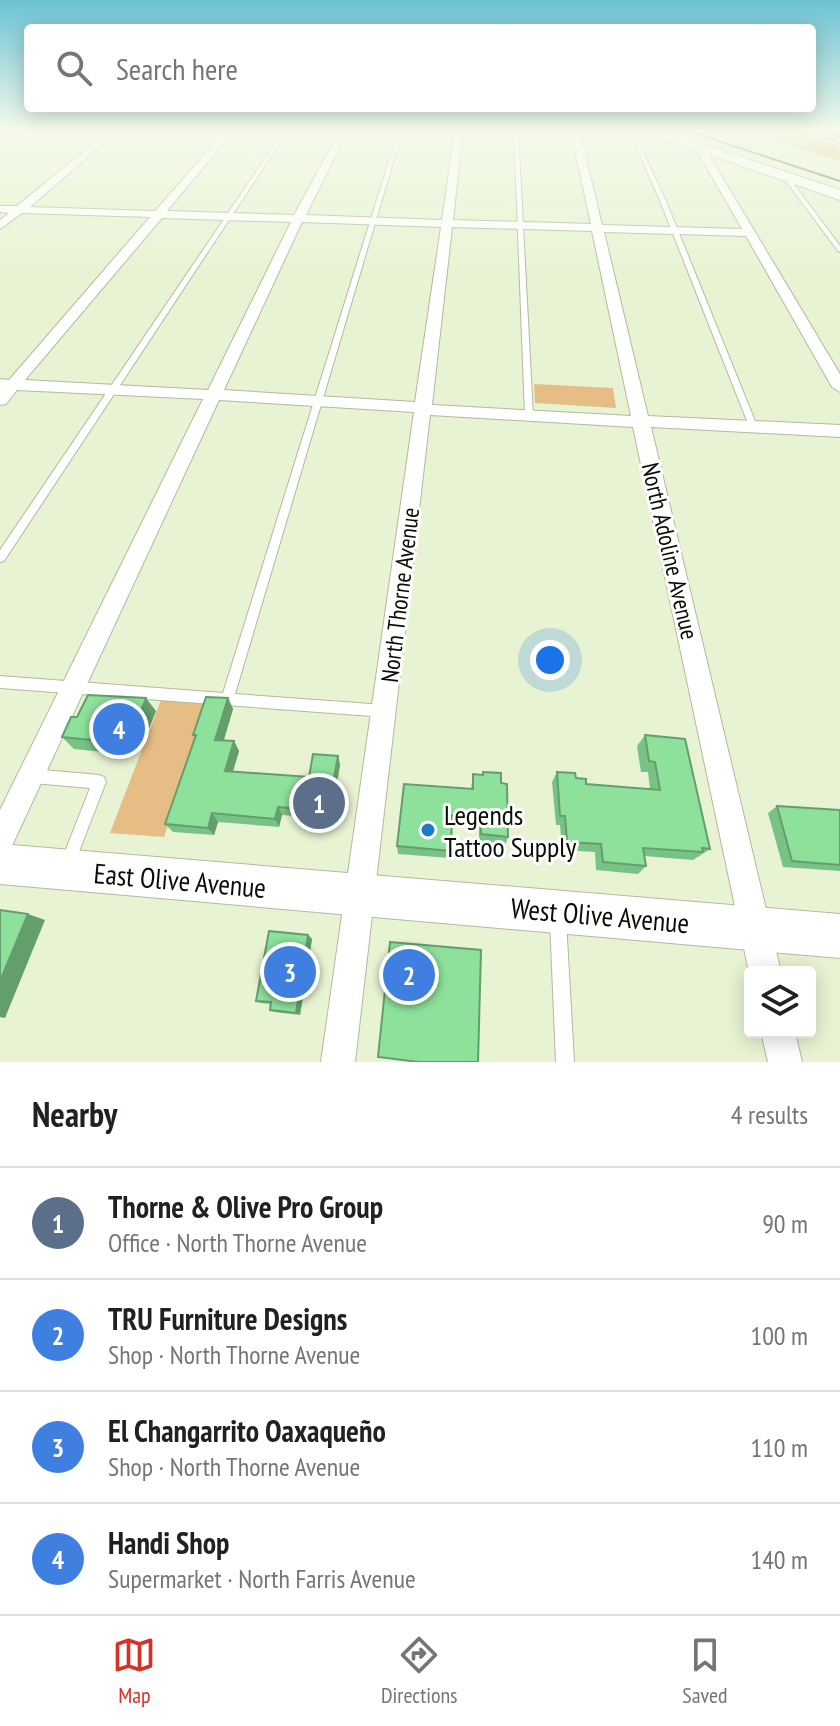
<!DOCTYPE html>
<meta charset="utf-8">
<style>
body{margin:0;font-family:"PT Sans Narrow",sans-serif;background:#f2f2f2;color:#202124}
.controls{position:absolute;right:24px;bottom:24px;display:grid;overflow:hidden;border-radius:8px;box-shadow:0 4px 20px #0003}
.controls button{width:72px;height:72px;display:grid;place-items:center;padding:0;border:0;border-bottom:2px solid #e0e0e0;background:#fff;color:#202124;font:40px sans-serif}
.you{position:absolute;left:550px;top:660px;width:28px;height:28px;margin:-20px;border:6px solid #fff;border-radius:50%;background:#1a73e8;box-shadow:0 0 0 12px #1a73e833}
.badge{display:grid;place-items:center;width:52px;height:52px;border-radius:50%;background:#d93025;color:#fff;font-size:26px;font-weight:700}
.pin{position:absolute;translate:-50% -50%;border:4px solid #fff;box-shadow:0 2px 8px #0006}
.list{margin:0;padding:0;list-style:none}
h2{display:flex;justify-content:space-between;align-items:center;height:104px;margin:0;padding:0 32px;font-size:34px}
h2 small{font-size:26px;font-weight:400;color:#757577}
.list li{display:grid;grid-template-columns:52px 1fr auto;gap:24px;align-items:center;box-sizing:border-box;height:112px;padding:0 32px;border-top:2px solid #e0e0e0}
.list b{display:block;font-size:30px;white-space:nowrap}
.list p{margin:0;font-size:26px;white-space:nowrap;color:#757577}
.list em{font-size:26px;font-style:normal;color:#757577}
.icon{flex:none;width:44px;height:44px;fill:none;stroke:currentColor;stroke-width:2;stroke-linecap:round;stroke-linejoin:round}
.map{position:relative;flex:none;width:840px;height:1062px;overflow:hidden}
.search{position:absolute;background:#fff;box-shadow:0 4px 20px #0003;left:24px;right:24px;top:24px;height:88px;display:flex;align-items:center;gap:20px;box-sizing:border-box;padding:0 28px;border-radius:8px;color:#757577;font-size:30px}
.sheet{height:552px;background:#fff}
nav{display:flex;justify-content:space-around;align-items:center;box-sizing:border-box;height:112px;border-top:2px solid #e0e0e0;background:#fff;font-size:22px;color:#757577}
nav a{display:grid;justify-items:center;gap:4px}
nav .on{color:#d93025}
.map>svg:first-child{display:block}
</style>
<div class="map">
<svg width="840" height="1062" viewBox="0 0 840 1062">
<rect width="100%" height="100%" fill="#e8f3d3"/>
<!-- green -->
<path fill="#e7bd86" d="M736,129h104v32l-97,-30z
M534,384l79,4 3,20 -81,-5z
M161,700l49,2 -46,135 -54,-4z"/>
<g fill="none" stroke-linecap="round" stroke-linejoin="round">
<defs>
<path id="lane" d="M285,129h4l-285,432 -4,1v-12z
M399,129h4l-168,565 150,11 4,2 2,4 -2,4 -4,2 -385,-29v-12l223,17z
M514,129h4l15,287 -4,3 -4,-3z
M799,129h4l20,10 17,5v2l-21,-5z
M629,130l4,1 33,70 91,225 -1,2h-6l-1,-2 -89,-225z
M783,175h4l53,71v6l-2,-1 -55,-74z
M33,769l66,6 5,2 2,5 -33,85 -5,2 -5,-2 -2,-5 29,-74 -57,-5 -5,-2 -2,-5 2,-5z
M558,912l5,3 3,5 8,142h-18l-6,-142 3,-5z"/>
<path id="street" d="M111,129h9l-90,78 125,4 72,-82h8l-68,82 127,4 47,-86h8l-43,86 136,5 13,-91h8l-10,91 138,4 -20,-92h-54l-4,-3h141l3,2 -4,3 -73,-1 22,92 140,4 -47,-82 8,-2 137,229v18l-8,-5 -86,-151 -142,-4 44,184 192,9v12l-189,-10 130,545h-31v3l-1,-3 -116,-545 -203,-12 -75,647h-34l93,-650 -195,-12 -209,450 -10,4v-44l203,-411 -186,-9 -11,14 -6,1v-26l9,1 141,-163 -128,-4 -22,16v-9l9,-7 -9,-1v-6h17zM162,218l129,4 -83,168 -183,-10zM302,222l139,5 -26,175 -191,-12zM452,227l140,4 39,185 -199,-11z
M761,1032h34l7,30h-34z"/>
<path id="secondary" d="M0,129h8l-8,4z
M648,129h10l182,61v10l-191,-66z
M0,844l840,70v44l-840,-74z"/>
</defs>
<!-- lane casing -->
<use href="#lane" stroke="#b0bb9c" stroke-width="2"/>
<!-- street casing -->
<use href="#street" stroke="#b0bb9c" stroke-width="2"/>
<!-- secondary casing -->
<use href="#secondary" stroke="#b0bb9c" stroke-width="2"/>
<!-- lane -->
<use href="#lane" fill="#fff" fill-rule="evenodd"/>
<!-- street -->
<use href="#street" fill="#fff" fill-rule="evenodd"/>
<!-- secondary -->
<use href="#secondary" fill="#fff" fill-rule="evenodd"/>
<!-- rail -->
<path stroke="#626856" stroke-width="2" d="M682,129l158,52"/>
</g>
<!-- wall -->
<path fill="#79c285" d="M816,128h24v9l-6,1z
M228,698l5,11 -9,31 10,1 5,10 -6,21 76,5 29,-21 2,9 -9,54 -49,-4 -3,12 -61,-5 -4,13 -41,-3 -8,-8 30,-86 -2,-3z
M156,711l-16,39 -16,-2 -2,6 -48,-5 -12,-12 15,-20z
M645,735l65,114 -17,11 -49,-4 2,10 -8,8 -42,-4 -1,-18 -33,-2 -2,-25h-4l-4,-43 5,-10 19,6 10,6 64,5 -2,-17h-7l-4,-26z
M473,774l28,9 7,54 -3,8 -26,-2v-16l-27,-3 -2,34 -52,-4 -1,-8 74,-57z
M777,806l63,4v61l-57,-4 -15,-54z
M308,935l4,4 -12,76 -26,-3 -4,-2 1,-6 -11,-1 -4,-2z"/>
<!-- shaded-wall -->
<path fill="#639e6c" d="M838,128h2v9l-6,1z
M146,698l10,13 -16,39 -10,-12z
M228,698l5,11 -12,40 -6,-9z
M113,737l11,11 -2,6 -11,-12z
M234,741l5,10 -9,29 -5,-9z
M338,756l2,9 -9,54 -3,-8z
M278,807l4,8 -3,12 -4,-8z
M212,813l6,9 -4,13 -6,-7z
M28,914l17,6 -40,98 -5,-1v-36z
M308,935l4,4 -12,76 -4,-2z"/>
<!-- building -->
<path fill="#8de19b" stroke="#639e6c" stroke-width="2" d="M88,695l58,3 -16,40 -17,-1 -2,5 -49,-5 9,-20h6z
M206,697l22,1 -13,42 19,1 -9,30 84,6 4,-23 25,2 -10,55 -50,-4 -3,12 -63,-6 -4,15 -43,-4 31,-89h-3z
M645,735l40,4 25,110 -8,-1 1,4 -60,-4 3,18 -43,-4 -2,-18 -34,-2 -2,-26h-5l-3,-44 18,1 1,5 10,1v5l74,6 -5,-28 -6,-1z
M483,772l18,1v10l6,1 1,53 -27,-3v-16l-29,-3 -1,36 -54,-5 7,-62 69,5v-15l10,1z
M777,806l63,4v55l-48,-4z
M0,910l28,4 -28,67z
M269,931l39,4 -12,78 -26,-3 1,-8 -15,-1z
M390,942l91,8 -3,112h-59l-41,-5z"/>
<!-- sky -->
<linearGradient id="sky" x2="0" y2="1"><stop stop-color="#6bc2d4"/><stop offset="0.47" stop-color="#f5faeb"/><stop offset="1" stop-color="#f5faeb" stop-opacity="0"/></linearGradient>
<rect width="840" height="277" fill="url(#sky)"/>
<!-- markers -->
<circle fill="#1d7ac7" stroke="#fff" stroke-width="3" cx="428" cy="830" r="8"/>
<g text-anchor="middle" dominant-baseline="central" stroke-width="6" stroke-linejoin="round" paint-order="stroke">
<!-- street labels -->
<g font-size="24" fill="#0a0d04" stroke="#fff">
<text transform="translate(670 551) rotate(77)">North Adoline Avenue</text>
<text transform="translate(400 595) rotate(-83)">North Thorne Avenue</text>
</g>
<!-- near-poi labels -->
<g font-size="28" fill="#0a0d04" stroke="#fff" text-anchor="start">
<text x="444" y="814">Legends<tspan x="444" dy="32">Tattoo Supply</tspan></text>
</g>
<!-- near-street labels -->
<g font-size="28" fill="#0a0d04" stroke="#fff">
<text transform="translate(180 880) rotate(5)">East Olive Avenue</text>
<text transform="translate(600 915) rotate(5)">West Olive Avenue</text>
</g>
</g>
</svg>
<div class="controls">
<button><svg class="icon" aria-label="layers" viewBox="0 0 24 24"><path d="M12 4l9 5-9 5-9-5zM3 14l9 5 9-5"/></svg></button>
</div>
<div class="you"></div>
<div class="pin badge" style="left:319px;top:803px;background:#5c6f8a">1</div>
<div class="pin badge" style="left:409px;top:975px;background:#3f7fe0">2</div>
<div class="pin badge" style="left:290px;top:972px;background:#3f7fe0">3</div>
<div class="pin badge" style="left:119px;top:729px;background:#3f7fe0">4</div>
<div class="search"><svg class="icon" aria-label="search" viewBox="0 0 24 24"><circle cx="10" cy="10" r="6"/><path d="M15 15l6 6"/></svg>Search here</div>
</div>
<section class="sheet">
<h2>Nearby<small>4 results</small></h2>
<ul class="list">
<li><span class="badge" style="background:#5c6f8a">1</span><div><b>Thorne &amp; Olive Pro Group</b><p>Office · North Thorne Avenue</p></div><em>90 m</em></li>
<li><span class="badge" style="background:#3f7fe0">2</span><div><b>TRU Furniture Designs</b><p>Shop · North Thorne Avenue</p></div><em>100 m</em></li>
<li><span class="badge" style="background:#3f7fe0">3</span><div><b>El Changarrito Oaxaqueño</b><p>Shop · North Thorne Avenue</p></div><em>110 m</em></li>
<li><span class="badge" style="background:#3f7fe0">4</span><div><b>Handi Shop</b><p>Supermarket · North Farris Avenue</p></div><em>140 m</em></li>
</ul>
</section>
<nav>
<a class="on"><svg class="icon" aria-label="map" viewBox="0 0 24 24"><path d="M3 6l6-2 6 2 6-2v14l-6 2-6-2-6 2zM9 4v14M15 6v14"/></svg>Map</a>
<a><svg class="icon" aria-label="directions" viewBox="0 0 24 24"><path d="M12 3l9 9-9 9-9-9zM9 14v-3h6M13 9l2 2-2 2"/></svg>Directions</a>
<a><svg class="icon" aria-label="saved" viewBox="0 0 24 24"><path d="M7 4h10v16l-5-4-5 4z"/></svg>Saved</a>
</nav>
